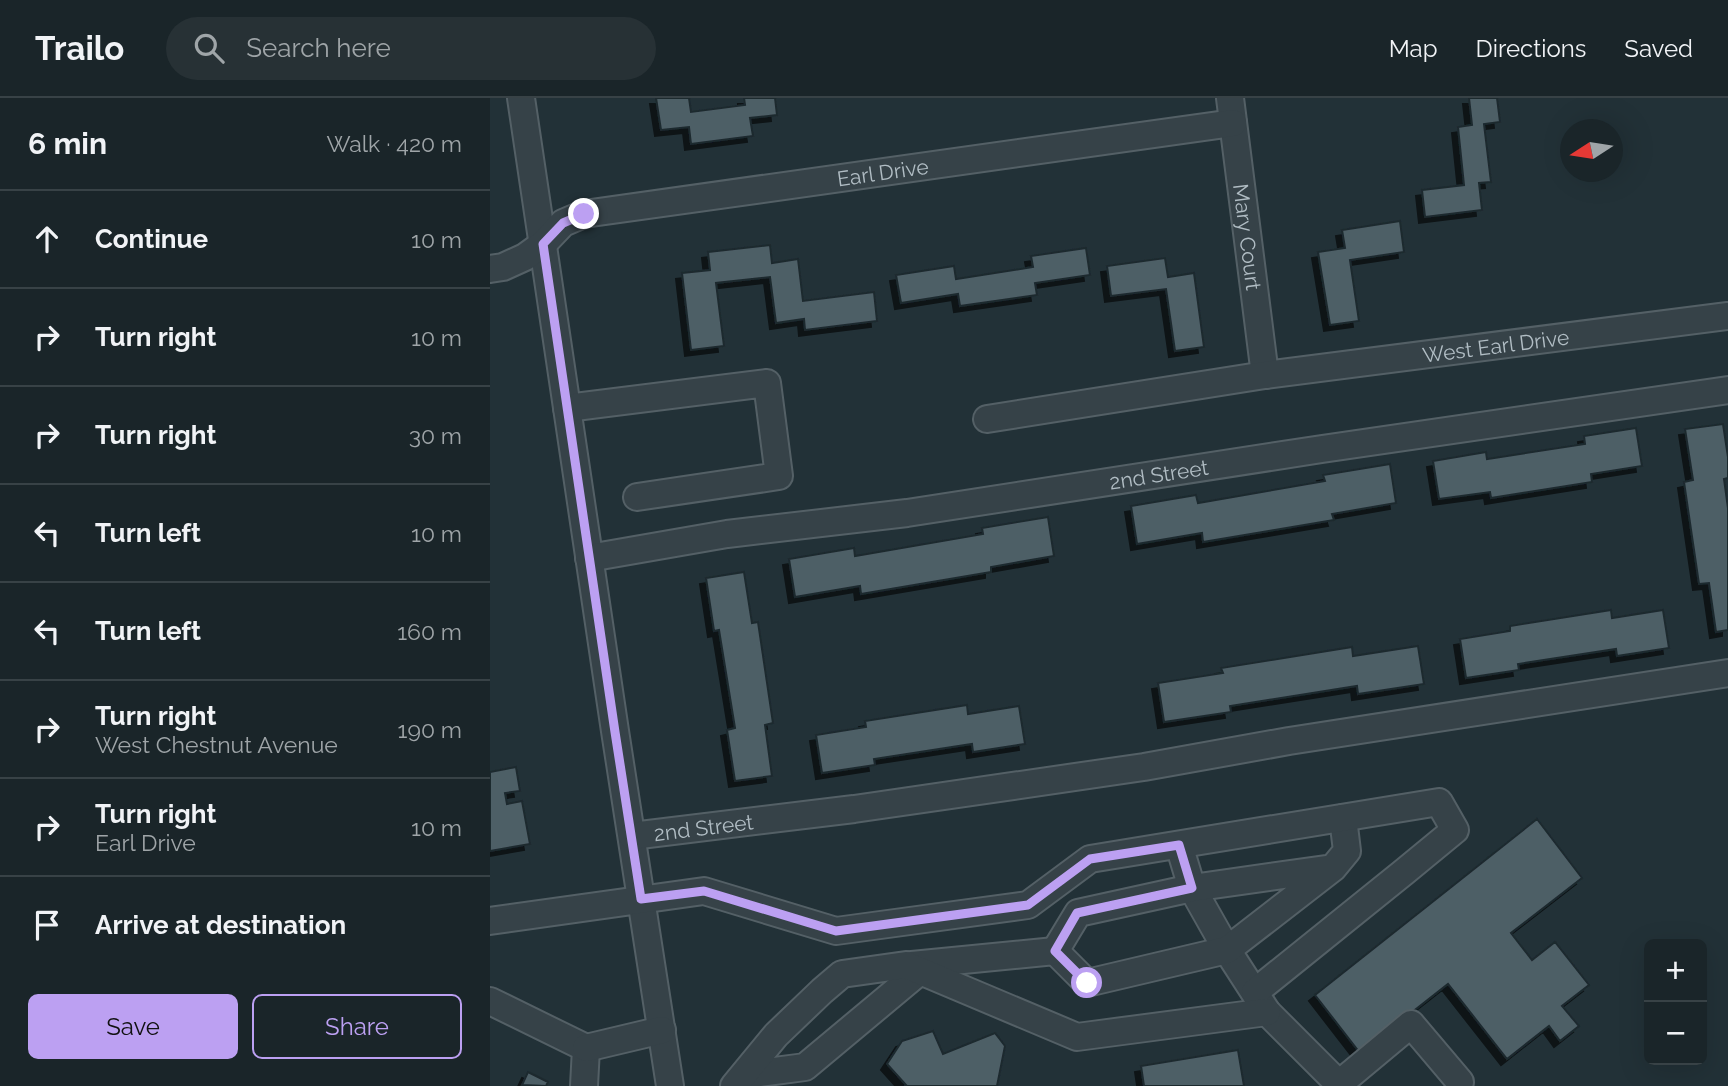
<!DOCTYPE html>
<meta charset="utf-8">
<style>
body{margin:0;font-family:Raleway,sans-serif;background:#273135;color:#f1f3f6}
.controls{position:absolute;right:21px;bottom:21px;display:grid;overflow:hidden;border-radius:10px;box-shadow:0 7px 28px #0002}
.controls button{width:63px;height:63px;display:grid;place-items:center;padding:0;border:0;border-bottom:2px solid #384246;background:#1a2529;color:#f1f3f6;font:35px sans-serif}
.compass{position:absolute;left:1070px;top:21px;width:63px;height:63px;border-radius:50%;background:#1a2529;box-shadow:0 7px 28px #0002;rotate:258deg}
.stop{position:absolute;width:21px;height:21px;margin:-16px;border:5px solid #bca0f2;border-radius:50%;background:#fff}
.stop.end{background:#bca0f2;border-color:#fff;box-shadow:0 2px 7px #0008}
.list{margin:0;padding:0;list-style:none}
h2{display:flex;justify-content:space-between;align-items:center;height:91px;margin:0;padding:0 28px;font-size:30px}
h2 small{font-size:23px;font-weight:400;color:#9fa5a8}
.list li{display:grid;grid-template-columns:46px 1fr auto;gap:21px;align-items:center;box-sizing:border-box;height:98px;padding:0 28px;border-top:2px solid #384246}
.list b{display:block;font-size:26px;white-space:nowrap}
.list p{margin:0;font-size:23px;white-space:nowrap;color:#9fa5a8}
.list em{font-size:23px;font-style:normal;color:#9fa5a8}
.actions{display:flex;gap:14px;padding:21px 28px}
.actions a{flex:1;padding:16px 0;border:2px solid #bca0f2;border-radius:10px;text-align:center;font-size:24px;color:#bca0f2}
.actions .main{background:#bca0f2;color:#111}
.icon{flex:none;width:38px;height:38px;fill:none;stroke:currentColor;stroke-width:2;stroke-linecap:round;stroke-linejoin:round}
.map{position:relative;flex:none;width:1238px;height:988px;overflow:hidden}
header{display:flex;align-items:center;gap:42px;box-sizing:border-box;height:98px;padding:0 35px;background:#1a2529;border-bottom:2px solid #384246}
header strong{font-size:33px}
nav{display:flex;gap:38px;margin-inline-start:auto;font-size:24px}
.search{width:490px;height:63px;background:#273135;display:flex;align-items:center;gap:18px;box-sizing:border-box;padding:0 24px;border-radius:38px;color:#9fa5a8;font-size:26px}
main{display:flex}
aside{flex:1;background:#1a2529}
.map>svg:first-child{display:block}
</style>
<header>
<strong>Trailo</strong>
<div class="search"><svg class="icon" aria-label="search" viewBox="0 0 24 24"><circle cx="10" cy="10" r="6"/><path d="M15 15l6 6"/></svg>Search here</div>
<nav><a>Map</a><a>Directions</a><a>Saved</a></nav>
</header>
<main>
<aside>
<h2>6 min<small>Walk · 420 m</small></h2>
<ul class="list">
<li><svg class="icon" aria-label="ahead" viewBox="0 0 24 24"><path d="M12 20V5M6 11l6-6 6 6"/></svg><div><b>Continue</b></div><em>10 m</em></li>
<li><svg class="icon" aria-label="right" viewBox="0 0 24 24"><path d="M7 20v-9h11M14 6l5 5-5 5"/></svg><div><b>Turn right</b></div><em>10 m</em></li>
<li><svg class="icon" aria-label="right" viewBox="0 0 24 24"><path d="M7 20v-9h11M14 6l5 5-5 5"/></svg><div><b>Turn right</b></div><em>30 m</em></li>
<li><svg class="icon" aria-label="left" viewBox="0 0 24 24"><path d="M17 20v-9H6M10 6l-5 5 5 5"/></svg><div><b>Turn left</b></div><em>10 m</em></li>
<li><svg class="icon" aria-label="left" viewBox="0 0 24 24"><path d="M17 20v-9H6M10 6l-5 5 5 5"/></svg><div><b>Turn left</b></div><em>160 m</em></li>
<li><svg class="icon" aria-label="right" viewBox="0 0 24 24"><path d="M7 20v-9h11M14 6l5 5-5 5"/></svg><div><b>Turn right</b><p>West Chestnut Avenue</p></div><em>190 m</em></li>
<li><svg class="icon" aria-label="right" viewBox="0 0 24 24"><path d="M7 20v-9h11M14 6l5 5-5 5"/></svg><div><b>Turn right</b><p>Earl Drive</p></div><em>10 m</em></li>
<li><svg class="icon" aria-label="arrive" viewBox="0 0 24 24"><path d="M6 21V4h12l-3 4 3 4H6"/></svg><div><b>Arrive at destination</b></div></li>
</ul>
<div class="actions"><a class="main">Save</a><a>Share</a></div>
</aside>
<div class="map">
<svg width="1238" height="988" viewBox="0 0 1238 988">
<defs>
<filter id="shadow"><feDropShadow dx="-6" dy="6" stdDeviation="0" flood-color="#0009"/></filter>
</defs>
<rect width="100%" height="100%" fill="#223137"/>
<!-- building -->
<path fill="#4e5e66" stroke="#1d292f" stroke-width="2" filter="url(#shadow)" d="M166,0h33l2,14 54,-7 -1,-7h31l2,17 -27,3 3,18 -62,8 -2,-17 -28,3z
M979,0h28l3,24 -16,2 7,58 -12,1 3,27 -57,7 -3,-27 42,-5 -6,-58 14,-2z
M910,123l4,31 -54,8 9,61 -29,4 -12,-73 27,-4 -3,-18z
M280,147l2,18 26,-4 5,42 71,-9 3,29 -72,9 -1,-11 -28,4 -6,-46 -54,6 8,63 -33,4 -9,-77 28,-3 -2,-18z
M596,150l4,27 -55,8 2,12 -77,11 -2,-12 -57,9 -5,-28 58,-9 2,13 77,-12 -2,-11z
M675,160l3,19 26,-4 10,74 -29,4 -9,-62 -55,7 -4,-30z
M1233,326l5,33v21l-4,1 4,29v122l-12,2 -7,-49 -10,1 -15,-102 9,-2 -8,-51z
M1146,330l6,38 -51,8 1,8 -101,16 -1,-6 -51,7 -6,-38 53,-9 1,7 98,-15 -1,-8z
M900,366l6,39 -64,11 2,6 -131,22 -1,-9 -65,11 -6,-38 65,-11 2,8 127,-22 -2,-6z
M558,419l6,39 -63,11v5l-130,22 -1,-8 -65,11 -6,-38 65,-11 1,8 128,-22 -1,-6z
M254,474l8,51 6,-1 15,101 -8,2 7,51 -37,5 -8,-51 8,-2 -16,-98 -5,1 -8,-53z
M1121,512l1,8 51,-8 6,38 -52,8 -1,-7 -98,15 1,6 -53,8 -6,-39 50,-8v-5z
M928,548l6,38 -66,10 -1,-8 -127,20 1,6 -67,10 -6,-39 65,-10 -2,-5 131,-21 1,9z
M477,607l1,9 51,-8 6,38 -52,8 -1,-8 -98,15 1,6 -53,8 -6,-38 50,-8 -1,-6z
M26,669l4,24 -15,2 2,11 15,-3 8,43 -40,7v-79z
M1047,721l45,59 -71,55 21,27 23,-18 34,43 -27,21 17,20 -19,15 -11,-15 -42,33 -59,-75 -88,69 -45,-58z
M443,933l10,23 52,-21 10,13 -8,40h-92l1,-1 -19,-21 15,-23z
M748,952l6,36h-100l-3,-20z
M38,974l20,10 -2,4 -24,-1z"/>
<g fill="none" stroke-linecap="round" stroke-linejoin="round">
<defs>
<g id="minor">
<path d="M31,0l94,633 55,355"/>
<path id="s1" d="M740,0l35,277"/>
<path id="s2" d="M0,171l13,-2 22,-10 18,-13 20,-21 21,-9 649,-91"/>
<path d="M77,310l200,-25 12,93 -142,21"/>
<path id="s3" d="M497,321l278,-44 463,-59"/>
<path id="s4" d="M99,460l138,-24 180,-21 415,-64 406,-59"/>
<path id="s5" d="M142,738l222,-27 290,-42 145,-26 439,-68"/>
<path d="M689,747l13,43 35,62 40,62 72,72 72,-60 49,58"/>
<path d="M843,770l-141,20 -114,25 -23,38 32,32 140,-33 106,-82 14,-17 -4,-33"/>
<path d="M0,823l214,-30 132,40 192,-26 62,-46 349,-57 16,28 -51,42 -149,120"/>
<path d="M422,867l143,-14"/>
<path d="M0,903l96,47 -2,38"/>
<path d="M96,950l76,-18"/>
<path d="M255,977l60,-8 115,-96"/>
<path d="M244,988l42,-51 46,-44 20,-17 64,-9 171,72 190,-25"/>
</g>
</defs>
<!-- minor casing -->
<use href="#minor" stroke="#546066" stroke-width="30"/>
<!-- minor -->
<use href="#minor" stroke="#364248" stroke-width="26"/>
</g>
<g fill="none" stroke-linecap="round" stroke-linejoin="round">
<!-- route -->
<path stroke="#bca0f2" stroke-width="9" d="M94,116l-21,9 -20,21 72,488 26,167 63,-8 132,40 192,-26 62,-46 89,-14 13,43 -115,25 -22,38 32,32"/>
</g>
<g text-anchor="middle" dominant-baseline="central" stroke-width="6" stroke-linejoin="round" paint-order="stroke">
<!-- street labels -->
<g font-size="21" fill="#b1bdc4" stroke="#1b272d">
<text stroke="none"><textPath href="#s2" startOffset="413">Earl Drive</textPath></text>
<text stroke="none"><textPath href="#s1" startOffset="140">Mary Court</textPath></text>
<text stroke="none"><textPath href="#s3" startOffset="514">West Earl Drive</textPath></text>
<text stroke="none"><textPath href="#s4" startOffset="576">2nd Street</textPath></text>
<text stroke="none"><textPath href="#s5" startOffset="72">2nd Street</textPath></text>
</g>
</g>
</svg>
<div class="controls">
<button>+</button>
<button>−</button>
</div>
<svg class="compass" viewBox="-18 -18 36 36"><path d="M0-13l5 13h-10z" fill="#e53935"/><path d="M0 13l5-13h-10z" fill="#9fa5a8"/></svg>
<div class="stop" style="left:597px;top:885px"></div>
<div class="stop end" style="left:94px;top:116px"></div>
</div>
</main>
